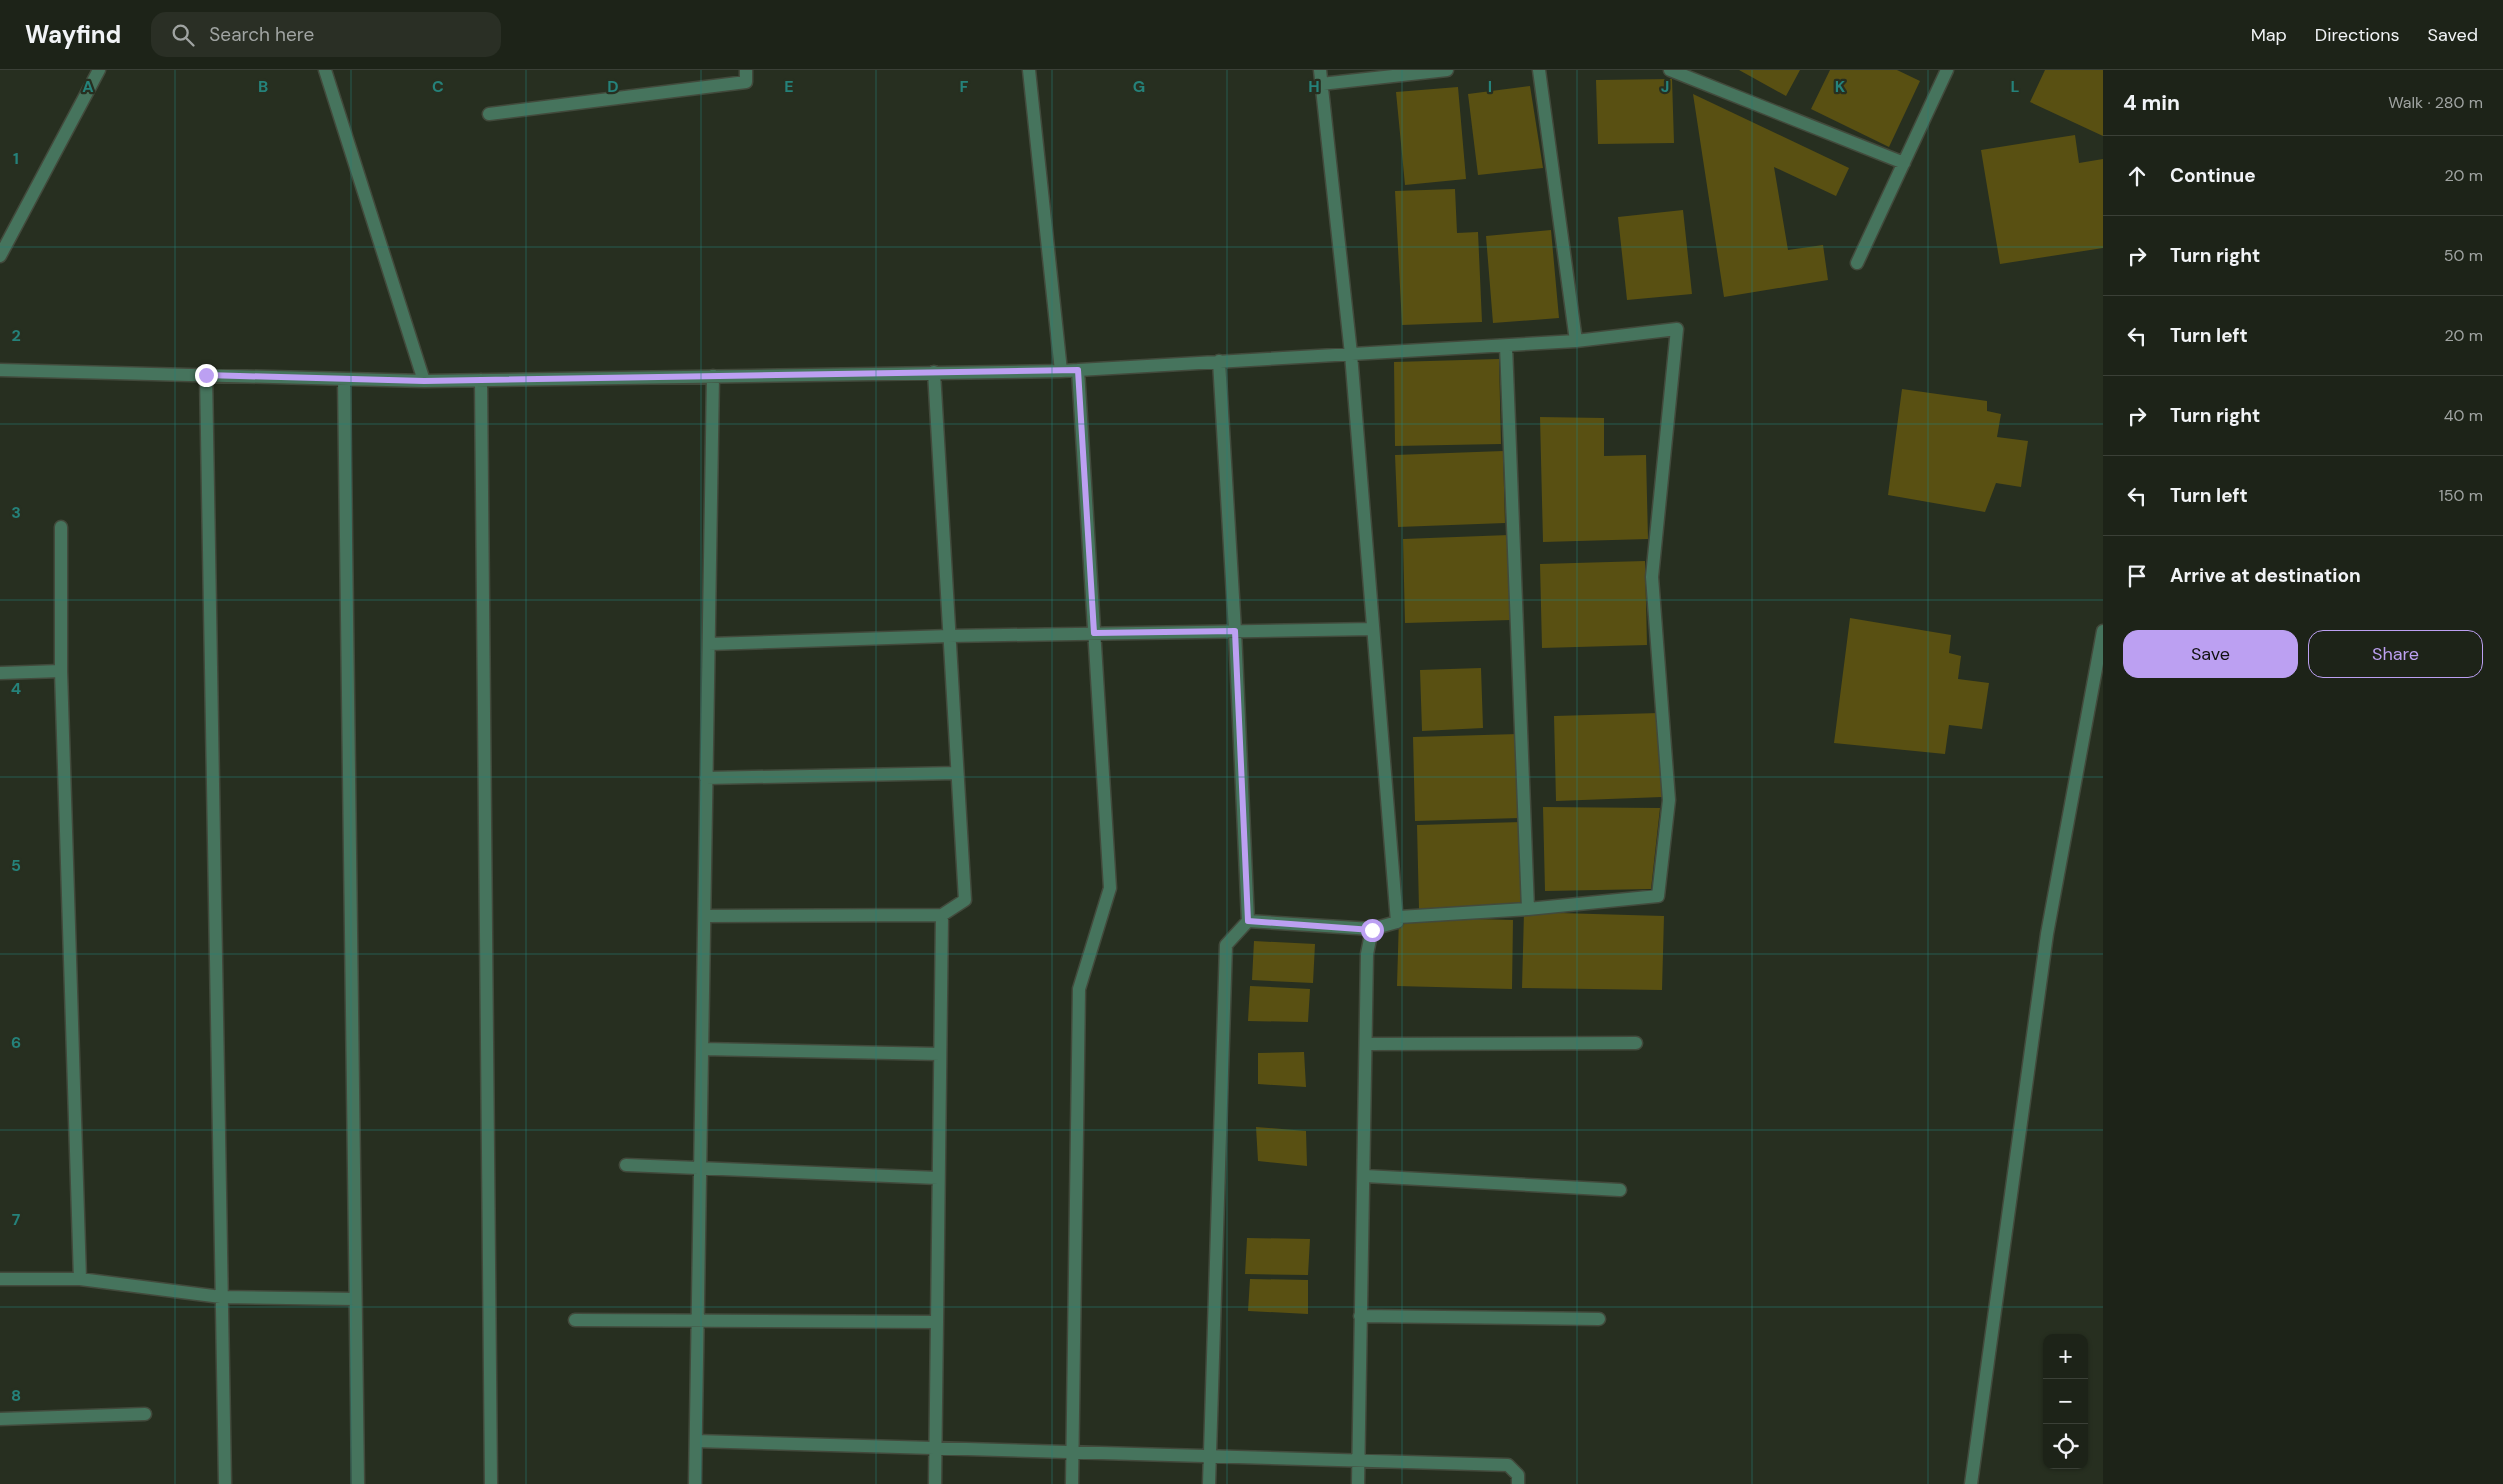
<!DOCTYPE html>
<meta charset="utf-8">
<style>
body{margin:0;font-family:"DM Sans",sans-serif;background:#2a2f25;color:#f1f3f6}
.controls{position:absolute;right:15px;bottom:15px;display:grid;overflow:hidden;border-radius:10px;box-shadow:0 1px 4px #0004}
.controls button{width:45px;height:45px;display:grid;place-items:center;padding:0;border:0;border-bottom:1px solid #3b4037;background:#1d2318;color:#f1f3f6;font:25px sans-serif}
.stop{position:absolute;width:15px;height:15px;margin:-11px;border:4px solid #bca0f2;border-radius:50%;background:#fff}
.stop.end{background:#bca0f2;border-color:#fff;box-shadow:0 1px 5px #0008}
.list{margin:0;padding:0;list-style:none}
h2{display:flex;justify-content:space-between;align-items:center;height:65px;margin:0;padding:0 20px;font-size:21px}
h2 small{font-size:16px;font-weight:400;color:#a0a4a2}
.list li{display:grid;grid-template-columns:32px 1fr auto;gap:15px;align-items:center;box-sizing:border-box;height:80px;padding:0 20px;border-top:1px solid #3b4037}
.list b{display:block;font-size:19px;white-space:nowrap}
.list em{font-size:16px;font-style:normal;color:#a0a4a2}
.actions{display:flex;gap:10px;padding:15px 20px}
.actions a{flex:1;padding:11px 0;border:1px solid #bca0f2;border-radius:15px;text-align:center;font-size:18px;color:#bca0f2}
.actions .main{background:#bca0f2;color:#111}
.icon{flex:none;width:28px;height:28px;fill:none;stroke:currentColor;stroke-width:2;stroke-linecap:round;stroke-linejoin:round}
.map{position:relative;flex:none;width:2103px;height:1414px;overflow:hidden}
header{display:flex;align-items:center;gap:30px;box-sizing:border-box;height:70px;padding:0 25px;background:#1d2318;border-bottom:1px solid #3b4037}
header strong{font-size:24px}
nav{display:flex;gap:28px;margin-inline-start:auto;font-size:18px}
.search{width:350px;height:45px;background:#2a2f25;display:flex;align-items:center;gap:12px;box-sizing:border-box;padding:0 18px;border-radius:15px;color:#a0a4a2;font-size:19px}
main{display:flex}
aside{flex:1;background:#1d2318}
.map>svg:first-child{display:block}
</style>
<header>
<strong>Wayfind</strong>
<div class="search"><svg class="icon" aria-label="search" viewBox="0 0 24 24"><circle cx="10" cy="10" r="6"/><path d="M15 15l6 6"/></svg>Search here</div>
<nav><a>Map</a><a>Directions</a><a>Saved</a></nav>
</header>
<main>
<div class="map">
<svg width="2103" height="1414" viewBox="0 0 2103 1414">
<rect width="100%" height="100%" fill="#272f20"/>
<!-- building -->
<path fill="#595012" d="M1739,0h61l-14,26z
M1830,0h67l23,11 -31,66 -78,-38z
M2045,0h58v66l-73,-34z
M1672,9l2,64 -76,1 -2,-64z
M1530,16l13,82 -65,7 -10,-81z
M1458,17l8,92 -61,6 -9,-93z
M1693,24l156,74 -13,28 -62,-29 14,83 35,-5 5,35 -104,17z
M2075,65l4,28 24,-4v89l-103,16 -19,-114z
M1455,119l2,44 21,-1 4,90 -80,3 -7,-134z
M1683,140l9,84 -65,6 -9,-83z
M1551,160l8,88 -66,5 -7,-87z
M1499,289l2,85 -106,2 -1,-84z
M1902,319l85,12v10l14,3 -4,23 31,4 -7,46 -25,-4 -11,29 -97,-17z
M1540,347l64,1v38l42,-1 2,84 -105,3z
M1503,381l2,72 -107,4 -3,-72z
M1509,465l2,85 -106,3 -2,-84z
M1645,491l2,84 -105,3 -2,-84z
M1850,548l101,17 -2,18 12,3 -3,23 31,4 -7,46 -33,-4 -4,29 -111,-11z
M1481,598l2,60 -61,3 -2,-61z
M1659,643l3,84 -106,4 -2,-85z
M1518,664l2,84 -105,3 -2,-84z
M1543,737l117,1 -9,81 -106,2z
M1522,752l3,84 -106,3 -2,-84z
M1524,842l140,4 -2,74 -140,-2z
M1399,847l114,3 -1,69 -115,-3z
M1254,871l61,3 -2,39 -61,-3z
M1250,916l60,3 -2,33 -60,-1z
M1304,982l2,35 -48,-3v-31z
M1256,1057l50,4 1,35 -49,-5z
M1247,1168l63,1 -2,36 -63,-1z
M1250,1209l58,1v34l-60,-3z"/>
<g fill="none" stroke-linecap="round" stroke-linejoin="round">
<defs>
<path id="lane" d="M1971,1414l76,-550 56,-303"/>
<path id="street" d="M325,0l99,311
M1029,0l32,301
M1320,0l31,284 46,568 -25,7 -5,25 -9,530
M1539,0l37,271
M1670,0l234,93
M1321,14l126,-14
M489,44l257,-32v-12
M0,186l99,-186
M1857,193l90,-193
M1506,276l22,563
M1219,291l16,270 13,290
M0,300l424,11 637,-10 515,-30 101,-12 -25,248 17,223 -11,96 -130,13 -129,8 -2,5
M934,302l31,528 -23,15 -7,569
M206,305l19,1109
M344,309l14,1105
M481,310l10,1104
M61,457v144l19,608
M709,574l240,-8 424,-7
M0,603l61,-2
M706,708l251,-5
M705,846l237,-1
M1366,974l270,-1
M703,979l237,5
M626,1095l312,13
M1365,1106l255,14
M0,1209h80l141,18 134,2
M1360,1246l239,3
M575,1250l362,2
M0,1349l145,-5
M696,1371c271,10 542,15 812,24l10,10v9
M695,1414l18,-1108
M1072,1414l7,-495 31,-101 -32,-518
M1209,1414l17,-539 22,-24 124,8"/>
</defs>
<!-- lane casing -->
<use href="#lane" stroke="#424a3c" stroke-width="15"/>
<!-- street casing -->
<use href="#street" stroke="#424a3c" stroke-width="15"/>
<!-- lane -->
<use href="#lane" stroke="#46745d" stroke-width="12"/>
<!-- street -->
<use href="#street" stroke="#46745d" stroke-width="12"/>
</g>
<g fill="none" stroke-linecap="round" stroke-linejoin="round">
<!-- route -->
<path stroke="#bca0f2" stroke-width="6" d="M206,305l218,6 654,-11 16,263 141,-2 13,290 124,9"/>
</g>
<!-- grid -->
<path fill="none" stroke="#25827a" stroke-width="1" stroke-opacity="0.55" d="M175,0v1414M351,0v1414M526,0v1414M701,0v1414M876,0v1414M1052,0v1414M1227,0v1414M1402,0v1414M1577,0v1414M1752,0v1414M1928,0v1414M0,177h2103M0,354h2103M0,530h2103M0,707h2103M0,884h2103M0,1060h2103M0,1237h2103"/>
<g font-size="16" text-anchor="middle" font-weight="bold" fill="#25827a" stroke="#272f20" stroke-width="4.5" stroke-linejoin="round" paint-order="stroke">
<text x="88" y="22">A</text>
<text x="263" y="22">B</text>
<text x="438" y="22">C</text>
<text x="613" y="22">D</text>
<text x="789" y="22">E</text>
<text x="964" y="22">F</text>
<text x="1139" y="22">G</text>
<text x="1314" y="22">H</text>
<text x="1490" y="22">I</text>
<text x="1665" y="22">J</text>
<text x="1840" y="22">K</text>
<text x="2015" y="22">L</text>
<text x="16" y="94">1</text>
<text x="16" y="271">2</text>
<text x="16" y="448">3</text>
<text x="16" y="624">4</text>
<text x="16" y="801">5</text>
<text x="16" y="978">6</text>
<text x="16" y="1155">7</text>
<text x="16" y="1331">8</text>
</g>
</svg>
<div class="controls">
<button>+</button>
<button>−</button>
<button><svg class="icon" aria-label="locate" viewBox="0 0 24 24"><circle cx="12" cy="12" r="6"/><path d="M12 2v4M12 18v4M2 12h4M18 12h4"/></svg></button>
</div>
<div class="stop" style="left:1372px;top:860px"></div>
<div class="stop end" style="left:206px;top:305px"></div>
</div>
<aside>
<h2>4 min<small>Walk · 280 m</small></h2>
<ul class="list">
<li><svg class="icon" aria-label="ahead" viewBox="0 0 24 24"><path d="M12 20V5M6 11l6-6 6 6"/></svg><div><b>Continue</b></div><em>20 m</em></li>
<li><svg class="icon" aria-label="right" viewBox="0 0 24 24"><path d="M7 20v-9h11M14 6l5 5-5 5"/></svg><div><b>Turn right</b></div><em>50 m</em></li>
<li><svg class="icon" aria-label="left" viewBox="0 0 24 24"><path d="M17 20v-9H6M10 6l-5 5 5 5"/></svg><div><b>Turn left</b></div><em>20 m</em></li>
<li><svg class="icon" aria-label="right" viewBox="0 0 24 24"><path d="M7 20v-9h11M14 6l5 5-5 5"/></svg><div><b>Turn right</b></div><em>40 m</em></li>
<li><svg class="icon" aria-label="left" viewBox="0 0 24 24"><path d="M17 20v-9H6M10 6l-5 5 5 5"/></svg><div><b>Turn left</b></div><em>150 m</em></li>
<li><svg class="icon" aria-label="arrive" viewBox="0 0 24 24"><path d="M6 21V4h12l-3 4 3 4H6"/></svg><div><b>Arrive at destination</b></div></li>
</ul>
<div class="actions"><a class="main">Save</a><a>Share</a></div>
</aside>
</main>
